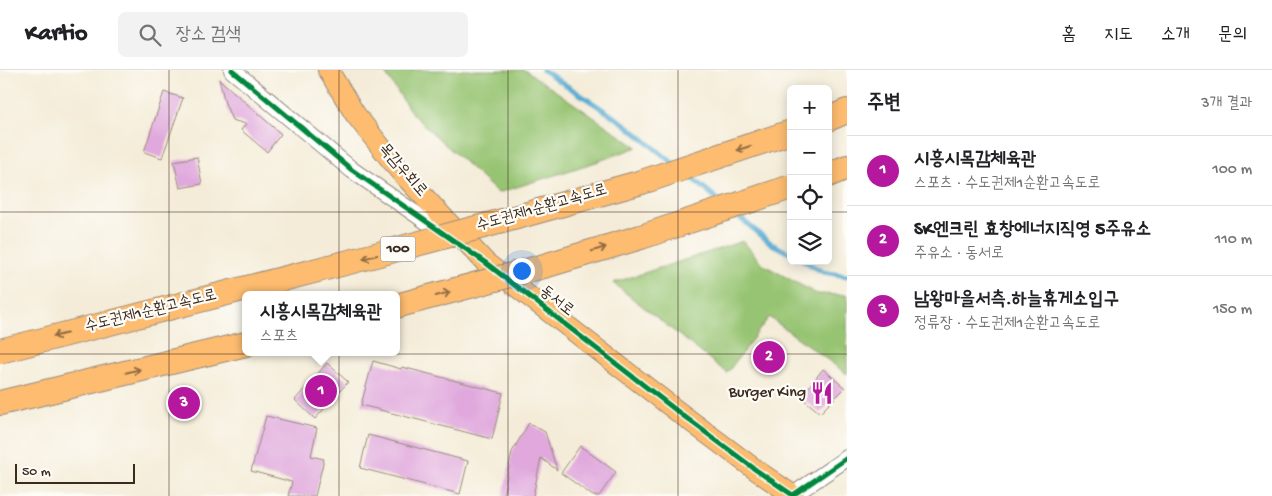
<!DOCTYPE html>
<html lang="ko">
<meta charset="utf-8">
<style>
body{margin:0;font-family:"Gochi Hand","Poor Story",sans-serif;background:#f2f2f2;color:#202124}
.controls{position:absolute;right:15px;top:15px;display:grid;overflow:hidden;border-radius:8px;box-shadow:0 2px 12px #0003}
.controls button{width:45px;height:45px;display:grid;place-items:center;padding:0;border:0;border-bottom:1px solid #e0e0e0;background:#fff;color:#202124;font:25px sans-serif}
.scale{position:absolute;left:15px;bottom:12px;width:120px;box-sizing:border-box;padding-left:5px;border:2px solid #3b2a1e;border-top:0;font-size:14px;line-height:18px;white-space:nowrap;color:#3b2a1e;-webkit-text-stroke:4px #fdfcf7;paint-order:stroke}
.you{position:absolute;left:521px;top:200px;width:18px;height:18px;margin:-12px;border:4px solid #fff;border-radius:50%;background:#1a73e8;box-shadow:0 0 0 8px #1a73e833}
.badge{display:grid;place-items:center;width:32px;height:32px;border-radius:50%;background:#b5179e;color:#fff;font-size:16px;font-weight:700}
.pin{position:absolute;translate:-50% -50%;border:2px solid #fff;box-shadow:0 1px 5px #0006}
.popup{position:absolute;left:242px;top:221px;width:158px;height:65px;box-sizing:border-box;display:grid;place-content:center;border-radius:8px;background:#fff;filter:drop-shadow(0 1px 4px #0005);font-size:16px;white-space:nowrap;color:#757577}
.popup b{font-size:19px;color:#202124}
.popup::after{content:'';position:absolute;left:50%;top:100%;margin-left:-10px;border:10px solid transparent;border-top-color:#fff}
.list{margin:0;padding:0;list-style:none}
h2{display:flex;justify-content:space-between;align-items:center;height:65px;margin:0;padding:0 20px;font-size:21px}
h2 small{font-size:16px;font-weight:400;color:#757577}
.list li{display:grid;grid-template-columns:32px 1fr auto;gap:15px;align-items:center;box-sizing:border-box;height:70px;padding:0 20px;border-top:1px solid #e0e0e0}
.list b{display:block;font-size:19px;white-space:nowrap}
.list p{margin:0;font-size:16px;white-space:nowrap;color:#757577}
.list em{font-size:16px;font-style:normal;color:#757577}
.icon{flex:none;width:28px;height:28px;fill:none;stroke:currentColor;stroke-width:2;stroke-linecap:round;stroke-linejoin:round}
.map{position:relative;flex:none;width:847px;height:426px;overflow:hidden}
header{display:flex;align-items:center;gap:30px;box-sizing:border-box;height:70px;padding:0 25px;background:#fff;border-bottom:1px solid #e0e0e0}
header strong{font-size:24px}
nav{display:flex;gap:28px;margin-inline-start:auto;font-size:18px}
.search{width:350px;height:45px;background:#f2f2f2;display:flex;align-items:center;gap:12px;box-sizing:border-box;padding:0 18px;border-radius:8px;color:#757577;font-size:19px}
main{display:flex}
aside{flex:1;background:#fff}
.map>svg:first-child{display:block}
</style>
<header>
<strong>Kartio</strong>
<div class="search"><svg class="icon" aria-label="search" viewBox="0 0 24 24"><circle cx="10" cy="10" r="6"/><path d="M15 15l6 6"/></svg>장소 검색</div>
<nav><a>홈</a><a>지도</a><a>소개</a><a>문의</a></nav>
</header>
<main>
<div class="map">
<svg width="847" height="426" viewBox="0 0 847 426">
<rect width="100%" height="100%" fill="#fdfcf7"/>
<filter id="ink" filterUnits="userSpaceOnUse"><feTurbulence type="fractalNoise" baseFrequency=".02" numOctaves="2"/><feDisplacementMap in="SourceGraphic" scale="10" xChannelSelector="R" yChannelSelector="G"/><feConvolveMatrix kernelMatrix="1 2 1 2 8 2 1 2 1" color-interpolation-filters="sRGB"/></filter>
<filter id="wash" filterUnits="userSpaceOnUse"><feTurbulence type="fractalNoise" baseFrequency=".0096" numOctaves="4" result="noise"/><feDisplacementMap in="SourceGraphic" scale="20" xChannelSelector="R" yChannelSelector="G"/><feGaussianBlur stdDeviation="1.12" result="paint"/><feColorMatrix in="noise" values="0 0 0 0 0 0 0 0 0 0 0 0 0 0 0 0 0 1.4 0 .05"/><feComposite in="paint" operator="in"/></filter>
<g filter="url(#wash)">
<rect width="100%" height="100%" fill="#f4ecd8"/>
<!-- green -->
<path fill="#97c472" stroke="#697748" d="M383,0h142l112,77 -38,14 -101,32 -85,-78z
M743,171l19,23 55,30 30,1v79l-78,-57 -42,56 -114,-90z"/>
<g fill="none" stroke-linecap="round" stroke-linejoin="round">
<!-- stream -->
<path stroke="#53aad0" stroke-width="5" d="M543,0l82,54 49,40
M687,104l34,28
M735,144l37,30 19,10
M804,191l19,11 24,4"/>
</g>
<g id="blocks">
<!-- building -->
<path fill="#e0a8dd" d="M219,9l62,55 -14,18 -26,-22 5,-6 -14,-4 -7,-17z
M164,22l19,6 -21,60 -18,-6z
M197,87l5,27 -22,4 -6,-27z
M373,291l28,8 1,-2 101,26 -11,46 -131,-34z
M327,293l21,19 -33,37 -20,-19z
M823,299l22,19 -25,25 -19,-16z
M266,346l51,12 -6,28 13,3 -9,37h-27l4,-14 -41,-11z
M529,353l16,9 12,38 -16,-12 -8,38h-30l9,-44z
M368,365l100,26 -8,33 -100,-26z
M580,376l36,26 -17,24h-6l-32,-23z"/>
</g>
</g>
<g filter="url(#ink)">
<use href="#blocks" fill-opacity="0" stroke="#988b7b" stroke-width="1"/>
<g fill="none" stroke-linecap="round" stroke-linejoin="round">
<defs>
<path id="minor" d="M232,0l120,100 100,69
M793,425l54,-37"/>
<path id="major" d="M328,0l27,44 44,56 87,93 191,148 79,59 38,26"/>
<path id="highway" d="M828,49l19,-8
M828,105l19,-8
M0,333l246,-59"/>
</defs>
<!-- minor casing -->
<use href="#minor" stroke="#988b7b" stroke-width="18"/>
<!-- major casing -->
<use href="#major" stroke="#988b7b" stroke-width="22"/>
<!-- highway casing -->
<use href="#highway" stroke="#988b7b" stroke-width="26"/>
<!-- minor -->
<use href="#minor" stroke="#fff" stroke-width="16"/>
<!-- major -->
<use href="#major" stroke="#fdbc6f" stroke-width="20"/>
<!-- highway -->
<use href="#highway" stroke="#fdbc6f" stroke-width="24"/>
<defs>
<path id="highway-bridge" d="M396,236l148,-40 97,-29 150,-50
M0,281l353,-90 164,-44 125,-35 149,-50"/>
</defs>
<!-- highway-bridge casing -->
<use href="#highway-bridge" stroke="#988b7b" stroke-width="26" stroke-linecap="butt"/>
<!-- highway-bridge -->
<use href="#highway-bridge" stroke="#fdbc6f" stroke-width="24"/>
<defs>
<path id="cycleway" d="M232,0l120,100 134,93 191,148 79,59 38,26
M793,425l54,-37"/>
</defs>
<!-- cycleway casing -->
<use href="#cycleway" stroke="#fdfcf7" stroke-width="8"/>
<!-- cycleway -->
<use href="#cycleway" stroke="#00873e" stroke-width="5"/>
</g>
<!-- one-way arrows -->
<defs><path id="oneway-shaft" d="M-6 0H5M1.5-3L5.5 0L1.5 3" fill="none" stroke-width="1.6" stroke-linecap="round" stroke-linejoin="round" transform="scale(1.25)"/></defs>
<g stroke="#926c42">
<use href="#oneway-shaft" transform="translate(744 78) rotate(162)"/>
<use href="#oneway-shaft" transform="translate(599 179) rotate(-17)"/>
<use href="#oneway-shaft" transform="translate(370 187) rotate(165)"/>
<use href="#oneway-shaft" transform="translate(443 224) rotate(-15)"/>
<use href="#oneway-shaft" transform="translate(60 265) rotate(166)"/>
<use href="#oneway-shaft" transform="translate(133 301) rotate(-14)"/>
</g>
</g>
<!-- grid -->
<path fill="none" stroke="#3b2a1e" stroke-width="1" stroke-opacity="0.55" d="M169,0v426M339,0v426M508,0v426M678,0v426M0,142h791M828,142h19M0,284h847"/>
<!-- icons -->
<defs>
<symbol id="restaurant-bare" viewBox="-9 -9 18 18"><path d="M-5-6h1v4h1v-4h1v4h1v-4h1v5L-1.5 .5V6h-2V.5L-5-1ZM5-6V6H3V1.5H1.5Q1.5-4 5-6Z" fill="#b5179e" stroke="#fdfcf7" stroke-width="2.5" paint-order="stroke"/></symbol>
</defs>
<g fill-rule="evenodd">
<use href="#restaurant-bare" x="806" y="307" width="32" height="32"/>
</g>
<g text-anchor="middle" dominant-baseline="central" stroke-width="4.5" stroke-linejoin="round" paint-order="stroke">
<!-- shield labels -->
<rect fill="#fdfcf7" stroke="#75695f" stroke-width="1" x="380.5" y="166.5" width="35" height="25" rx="4"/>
<g font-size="15" font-weight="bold" fill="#3b2a1e">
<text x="398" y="179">100</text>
</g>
<!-- street labels -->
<g font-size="16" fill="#3b2a1e" stroke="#fdfcf7">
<text transform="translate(402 101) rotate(49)">목감우회로</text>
<text transform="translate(542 139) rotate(-16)">수도권제1순환고속도로</text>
<text transform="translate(556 232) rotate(38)">동서로</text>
<text transform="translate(151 242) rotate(-14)">수도권제1순환고속도로</text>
</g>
<!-- poi labels -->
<g font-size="16" fill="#3b2a1e" stroke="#fdfcf7" text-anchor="end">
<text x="806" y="323">Burger King</text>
</g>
</g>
</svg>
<div class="controls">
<button>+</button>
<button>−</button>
<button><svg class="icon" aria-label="locate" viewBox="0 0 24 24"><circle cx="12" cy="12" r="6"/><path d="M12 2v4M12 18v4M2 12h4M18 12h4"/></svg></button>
<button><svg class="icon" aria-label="layers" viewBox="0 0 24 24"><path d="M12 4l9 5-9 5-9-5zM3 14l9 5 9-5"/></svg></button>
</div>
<div class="scale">50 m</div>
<div class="you"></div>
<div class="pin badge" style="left:321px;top:321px">1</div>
<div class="popup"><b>시흥시목감체육관</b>스포츠</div>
<div class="pin badge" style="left:769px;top:287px">2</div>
<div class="pin badge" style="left:184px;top:333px">3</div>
</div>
<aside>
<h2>주변<small>3개 결과</small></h2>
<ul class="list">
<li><span class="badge">1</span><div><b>시흥시목감체육관</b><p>스포츠 · 수도권제1순환고속도로</p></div><em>100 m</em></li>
<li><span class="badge">2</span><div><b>SK엔크린 효창에너지직영 5주유소</b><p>주유소 · 동서로</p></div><em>110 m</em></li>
<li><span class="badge">3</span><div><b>남왕마을서측.하늘휴게소입구</b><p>정류장 · 수도권제1순환고속도로</p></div><em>150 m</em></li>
</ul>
</aside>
</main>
